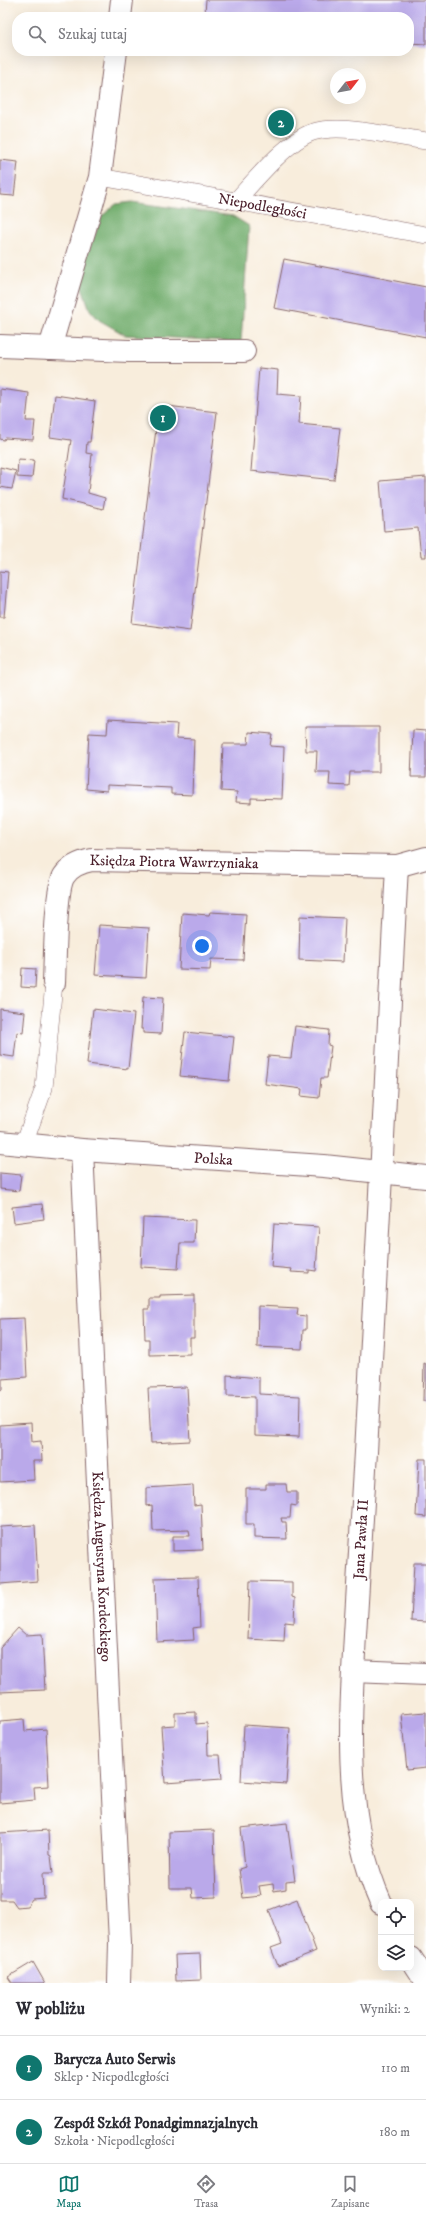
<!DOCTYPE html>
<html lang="pl">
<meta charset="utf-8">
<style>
body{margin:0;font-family:"IM FELL DW Pica",serif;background:#f2f2f3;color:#2b2b33}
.controls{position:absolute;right:12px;bottom:12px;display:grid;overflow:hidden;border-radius:8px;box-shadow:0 4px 16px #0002}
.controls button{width:36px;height:36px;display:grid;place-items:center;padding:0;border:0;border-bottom:1px solid #e1e1e2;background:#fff;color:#2b2b33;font:20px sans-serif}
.compass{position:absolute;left:330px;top:68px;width:36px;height:36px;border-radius:50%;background:#fff;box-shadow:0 4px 16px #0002;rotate:59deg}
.you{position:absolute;left:202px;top:946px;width:14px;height:14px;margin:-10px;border:3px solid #fff;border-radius:50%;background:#1a73e8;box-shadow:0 0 0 6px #1a73e833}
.badge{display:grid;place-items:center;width:26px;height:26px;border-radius:50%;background:#0f766e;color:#fff;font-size:13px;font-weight:700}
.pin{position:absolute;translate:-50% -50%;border:2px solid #fff;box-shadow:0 1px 4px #0006}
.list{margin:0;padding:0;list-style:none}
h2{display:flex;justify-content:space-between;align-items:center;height:52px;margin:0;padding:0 16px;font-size:17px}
h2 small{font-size:13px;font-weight:400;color:#7c7c81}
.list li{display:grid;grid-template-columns:26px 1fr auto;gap:12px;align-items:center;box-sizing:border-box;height:64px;padding:0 16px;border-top:1px solid #e1e1e2}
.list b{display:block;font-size:15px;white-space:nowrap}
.list p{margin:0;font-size:13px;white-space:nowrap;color:#7c7c81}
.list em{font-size:13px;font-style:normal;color:#7c7c81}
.icon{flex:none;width:22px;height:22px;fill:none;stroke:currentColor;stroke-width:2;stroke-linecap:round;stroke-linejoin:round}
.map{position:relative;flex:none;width:426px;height:1983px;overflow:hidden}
.search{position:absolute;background:#fff;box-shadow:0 4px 16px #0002;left:12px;right:12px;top:12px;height:44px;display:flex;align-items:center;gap:10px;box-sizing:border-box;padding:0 14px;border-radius:16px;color:#7c7c81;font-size:15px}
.sheet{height:180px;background:#fff}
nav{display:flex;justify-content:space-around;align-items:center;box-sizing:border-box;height:56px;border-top:1px solid #e1e1e2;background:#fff;font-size:11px;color:#7c7c81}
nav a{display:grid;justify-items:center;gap:2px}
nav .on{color:#0f766e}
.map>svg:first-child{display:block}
</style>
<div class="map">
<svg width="426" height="1983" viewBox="0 0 426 1983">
<rect width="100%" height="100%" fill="#fff"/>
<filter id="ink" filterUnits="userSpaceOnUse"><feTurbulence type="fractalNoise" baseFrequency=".025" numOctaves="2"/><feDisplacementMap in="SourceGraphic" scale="8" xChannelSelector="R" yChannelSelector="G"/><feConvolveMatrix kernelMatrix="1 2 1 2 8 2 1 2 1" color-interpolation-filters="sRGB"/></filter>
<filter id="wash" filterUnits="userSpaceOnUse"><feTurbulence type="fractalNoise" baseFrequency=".012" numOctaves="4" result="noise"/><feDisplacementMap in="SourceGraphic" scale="16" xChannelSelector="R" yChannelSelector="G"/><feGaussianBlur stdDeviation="0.9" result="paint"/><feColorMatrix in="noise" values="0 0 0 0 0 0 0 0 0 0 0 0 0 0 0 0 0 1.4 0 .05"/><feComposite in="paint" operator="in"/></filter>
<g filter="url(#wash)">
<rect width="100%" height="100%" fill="#f8eddc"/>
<!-- forest -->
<path fill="#72ad6d" stroke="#5e664c" d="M132,202l101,14 16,10 -8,116 -116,-7 -26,-15 -9,-10 -10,-28 3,-17 19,-49 14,-12z"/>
<g id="blocks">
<!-- building -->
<path fill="#baa9ea" d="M206,0h220v44l-17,-1v-26h-140l-64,-5z
M0,160l18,2 -4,34 -14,-1z
M284,259l142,28v50l-152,-29z
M259,368l19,2 -1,24 24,2 -2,28 41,4 -6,52 -83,-9z
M0,389l29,4 -3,28h9l-2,19 -28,-2 -1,2 -4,-1z
M55,395l40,6 -5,41h-3l-1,11 6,1 -4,39 17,5 -2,11 -41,-10 9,-59 -21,-3z
M159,405l58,7 -27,219 -58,-8z
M18,459l16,1 -2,18 -15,-1z
M0,467l16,4 -4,18 -12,-2z
M426,477v80h-5l-3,-29 -34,3 -4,-50z
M0,571l8,1 -4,45h-4z
M108,720l69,4 -1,14 18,1 -2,56 -21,-1v-6l-64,-3v6l-21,-2 3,-56 18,1z
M305,727h74v45h-29l-1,14 -20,-1 1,-13h-14l1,-21h-11z
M413,730l13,1v46h-15z
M249,732l23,2 -2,12 14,1 -2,52 -31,-1v5l-15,-1 1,-10 -16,-1 2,-47h25z
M210,912l36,2 -3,46 -32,-1 -1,11 -31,-1 3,-56 27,2z
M300,916l45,2 -2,44 -44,-2z
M99,925l50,3 -3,50 -51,-3z
M22,968l14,1 -1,19 -14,-1z
M143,997l20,1 -2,36 -18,-1v-4h-2z
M0,1009l25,3 -2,21 -6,-1 -3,25 -14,-2z
M93,1009l41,5 -6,55 -41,-5z
M295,1026l34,4 -1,15 3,1 -4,32h-6l-2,20 -18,-2 1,-7 -37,-5 3,-28 23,2z
M185,1032l49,5 -5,44 -49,-5z
M0,1173l21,2 -2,16 -19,-2z
M42,1204l2,15 -30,4 -2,-16z
M143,1218l52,2 -1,23h-14l-2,26 -37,-2z
M274,1224l45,3 -3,44 -7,-1v3l-18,-1 1,-3 -21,-2z
M194,1295v43h-4v16l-41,1v-16h-4l-1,-30h5v-11h11v-2z
M258,1306l40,2 -1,7 9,1v14h-3l-1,19 -45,-2z
M24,1318l3,59 -25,2v11h-2v-71z
M424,1363l2,1v37h-3z
M227,1375l32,3v16l41,2 -1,41 -44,-2v-38l-28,-1z
M187,1387l3,54 -39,2 -3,-55z
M31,1423l1,19 9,-1 1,20h-9l1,19 -34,2v-57z
M419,1459h7v58l-10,-1z
M266,1484h20l1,8h10v14l-6,-1 -1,13h-9l1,4h4l1,17 -33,-1v-14h-8v-35h20z
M193,1485l1,20 7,-1 2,46 -30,1v-15h17l-1,-6 -36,1 -1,-26 -6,1v-18z
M35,1525l3,56 -38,3v-57z
M414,1563h12v59l-15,-1z
M198,1577l2,50 -7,1 1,12 -37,2 -2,-64z
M250,1581l42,1v15l3,1 -1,25 -9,-1 -1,19 -36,-2z
M18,1628l8,7 16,-1 3,56 -45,2v-44z
M196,1712v12l11,-1 1,32h12l2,24 -57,4 -4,-57 14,-1v-12z
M426,1712v56l-19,2 -6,-56z
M24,1719l1,12 21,-2 3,57 -15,1 1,13 -35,3v-82z
M244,1725l46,3 -4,56 -45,-3z
M287,1823l8,58 -9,1v7l-12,2 -1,-7 -14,2 2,10 -18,2 -4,-29 6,-2 -4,-39z
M48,1830l1,25 2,1 2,17h-10l1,25 -12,1 -5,7 -10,1 -5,-7h-12v-67z
M214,1830l2,67 -23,1 -1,-10h-22l-1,-56z
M297,1899l19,52 -38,15 -7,-18 11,-4 -13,-34z
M200,1954l1,26 -25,1 -1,-26z
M33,1962l12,21h-33l-4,-6z"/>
</g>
</g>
<g filter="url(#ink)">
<use href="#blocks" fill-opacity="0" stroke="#876769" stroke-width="1"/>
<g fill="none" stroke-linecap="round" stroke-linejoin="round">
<defs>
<g id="service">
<path id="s1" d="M100,177l326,58"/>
<path d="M236,201c18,-20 52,-61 77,-69 29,-9 82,5 113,9"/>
<path d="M24,1144l20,-56 10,-105"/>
</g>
<g id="minor">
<path d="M120,17l2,-17"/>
<path d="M0,346l129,5h115"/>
<path d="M50,348l50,-171 16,-126"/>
<path id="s2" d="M54,983c1,-20 1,-93 10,-107 6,-9 17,-14 28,-16l305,6 29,-8"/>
<path id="s3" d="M0,1142l82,8 242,16 102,11"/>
<path id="s4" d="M82,1150l38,792 -1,41"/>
<path d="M353,1671l73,3"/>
<path id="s5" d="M381,1903c-38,-85 -31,-177 -26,-268 4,-61 7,-122 11,-183 10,-195 22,-391 31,-586"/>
<path d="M411,1958l15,23"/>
</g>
</defs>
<!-- service casing -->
<use href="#service" stroke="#876769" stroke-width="18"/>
<!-- minor casing -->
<use href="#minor" stroke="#876769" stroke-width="24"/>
<!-- service -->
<use href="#service" stroke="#fff" stroke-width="17"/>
<!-- minor -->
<use href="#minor" stroke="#fff" stroke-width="22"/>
</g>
</g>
<g text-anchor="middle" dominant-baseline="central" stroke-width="3" stroke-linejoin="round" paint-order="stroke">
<!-- street labels -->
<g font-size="15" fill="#4a1f2b" stroke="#fff">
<text stroke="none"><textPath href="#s1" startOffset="165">Niepodległości</textPath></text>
<text stroke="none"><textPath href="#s2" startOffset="223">Księdza Piotra Wawrzyniaka</textPath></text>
<text stroke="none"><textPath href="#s3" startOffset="214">Polska</textPath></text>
<text stroke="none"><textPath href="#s5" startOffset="368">Jana Pawła II</textPath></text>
<text stroke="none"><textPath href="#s4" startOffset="417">Księdza Augustyna Kordeckiego</textPath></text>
</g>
</g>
</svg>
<div class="controls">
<button><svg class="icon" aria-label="locate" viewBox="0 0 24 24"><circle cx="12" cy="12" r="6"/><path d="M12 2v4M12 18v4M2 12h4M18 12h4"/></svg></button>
<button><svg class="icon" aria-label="layers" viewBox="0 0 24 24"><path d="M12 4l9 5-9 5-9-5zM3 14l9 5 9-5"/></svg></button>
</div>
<svg class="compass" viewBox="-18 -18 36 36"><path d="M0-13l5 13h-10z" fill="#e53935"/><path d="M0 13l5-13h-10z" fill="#7c7c81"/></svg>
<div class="you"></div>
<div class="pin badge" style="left:163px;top:418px">1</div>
<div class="pin badge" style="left:281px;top:123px">2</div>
<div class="search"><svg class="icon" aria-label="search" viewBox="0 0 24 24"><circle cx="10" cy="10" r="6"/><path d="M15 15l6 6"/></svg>Szukaj tutaj</div>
</div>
<section class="sheet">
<h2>W pobliżu<small>Wyniki: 2</small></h2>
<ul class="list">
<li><span class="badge">1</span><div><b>Barycza Auto Serwis</b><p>Sklep · Niepodległości</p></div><em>110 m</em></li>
<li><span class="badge">2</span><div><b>Zespół Szkół Ponadgimnazjalnych</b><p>Szkoła · Niepodległości</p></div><em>180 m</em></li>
</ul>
</section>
<nav>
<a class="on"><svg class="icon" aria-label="map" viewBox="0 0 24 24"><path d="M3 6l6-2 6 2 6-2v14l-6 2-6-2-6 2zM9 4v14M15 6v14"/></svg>Mapa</a>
<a><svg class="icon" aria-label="directions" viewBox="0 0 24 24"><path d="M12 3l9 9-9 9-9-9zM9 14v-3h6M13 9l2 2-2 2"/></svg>Trasa</a>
<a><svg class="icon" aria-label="saved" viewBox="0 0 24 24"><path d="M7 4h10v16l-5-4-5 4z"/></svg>Zapisane</a>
</nav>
